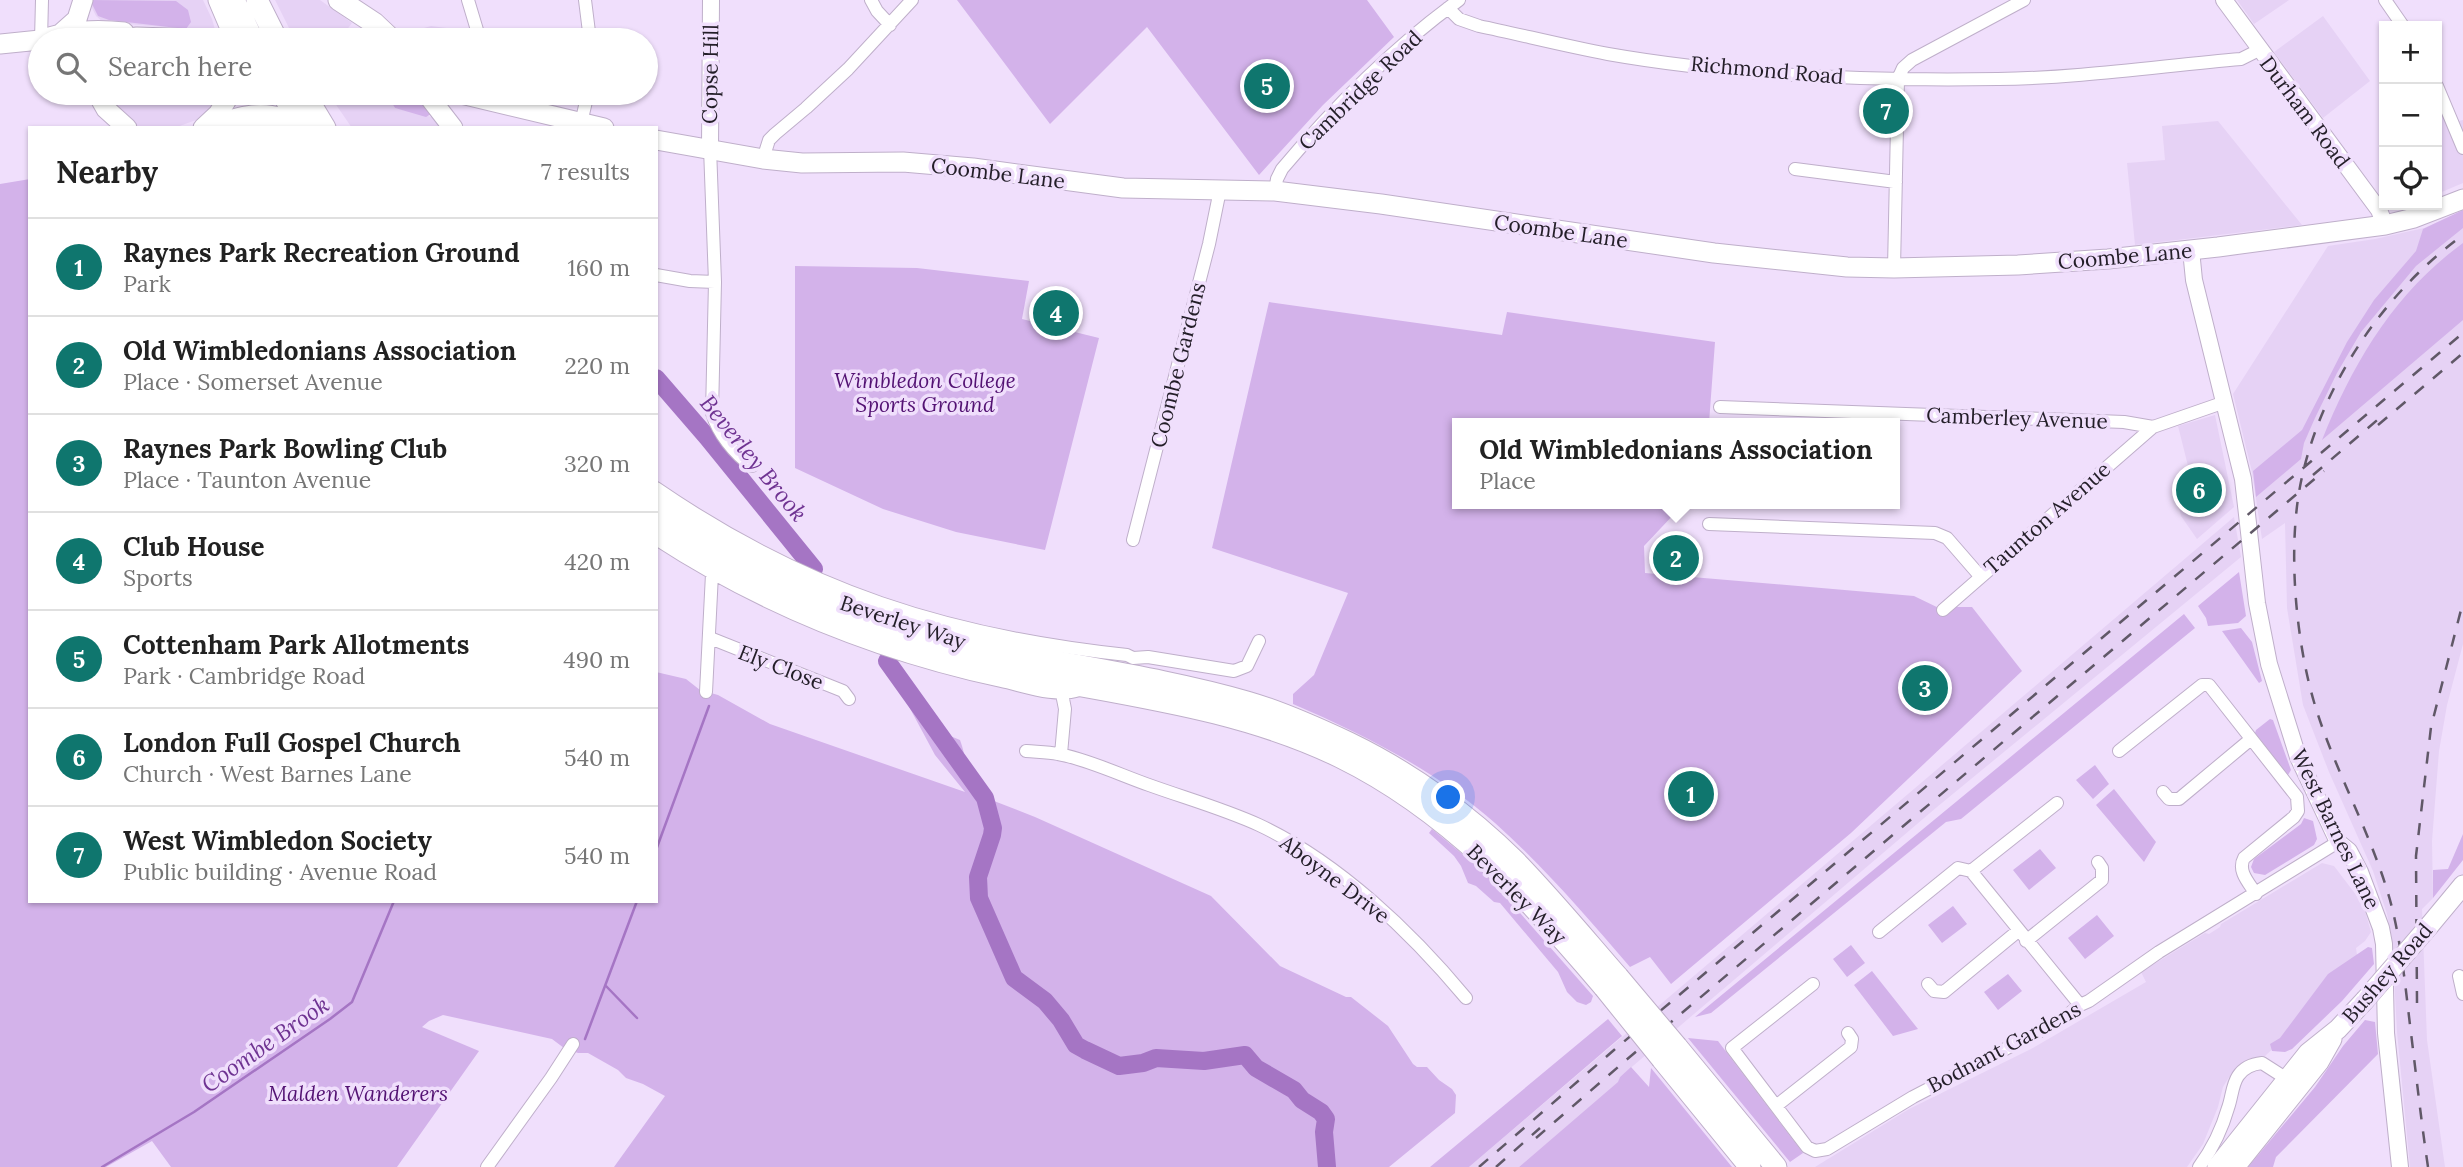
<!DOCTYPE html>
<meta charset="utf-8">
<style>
body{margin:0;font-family:Lora,serif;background:#f2f2f2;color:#222}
.controls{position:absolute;right:21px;top:21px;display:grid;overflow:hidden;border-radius:0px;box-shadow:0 2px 5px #0004}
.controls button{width:63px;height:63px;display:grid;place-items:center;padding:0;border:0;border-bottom:2px solid #e0e0e0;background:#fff;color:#222;font:35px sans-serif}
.you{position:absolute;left:1449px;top:798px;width:24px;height:24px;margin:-18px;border:5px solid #fff;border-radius:50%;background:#1a73e8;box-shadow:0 0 0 10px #1a73e833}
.badge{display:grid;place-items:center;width:46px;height:46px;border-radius:50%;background:#0f766e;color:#fff;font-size:23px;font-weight:700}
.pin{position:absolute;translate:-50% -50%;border:4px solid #fff;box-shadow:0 2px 7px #0006}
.popup{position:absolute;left:1452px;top:418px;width:448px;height:91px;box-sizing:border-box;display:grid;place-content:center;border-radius:0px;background:#fff;filter:drop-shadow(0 2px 5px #0005);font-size:23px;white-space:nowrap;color:#767676}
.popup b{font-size:26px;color:#222}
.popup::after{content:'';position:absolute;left:50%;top:100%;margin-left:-14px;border:14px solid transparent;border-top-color:#fff}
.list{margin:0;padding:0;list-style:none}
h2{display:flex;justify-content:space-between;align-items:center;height:91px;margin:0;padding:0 28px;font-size:30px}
h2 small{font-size:23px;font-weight:400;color:#767676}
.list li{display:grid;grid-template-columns:46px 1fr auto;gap:21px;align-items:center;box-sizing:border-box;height:98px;padding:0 28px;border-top:2px solid #e0e0e0}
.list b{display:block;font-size:26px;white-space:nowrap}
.list p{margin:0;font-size:23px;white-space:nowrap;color:#767676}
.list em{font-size:23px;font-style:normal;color:#767676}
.icon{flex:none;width:38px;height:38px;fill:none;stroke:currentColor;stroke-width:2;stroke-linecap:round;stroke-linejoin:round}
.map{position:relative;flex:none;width:2463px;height:1167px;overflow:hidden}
.search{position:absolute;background:#fff;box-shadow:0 2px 5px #0004;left:28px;top:28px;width:630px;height:77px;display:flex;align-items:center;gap:18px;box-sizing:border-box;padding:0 24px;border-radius:38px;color:#767676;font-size:26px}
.panel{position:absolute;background:#fff;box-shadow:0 2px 5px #0004;left:28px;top:126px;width:630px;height:777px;border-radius:0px}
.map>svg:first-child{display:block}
</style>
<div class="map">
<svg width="2463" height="1167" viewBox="0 0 2463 1167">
<rect width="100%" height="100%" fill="#f0dffc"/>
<!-- built -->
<path fill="#e6d2f5" d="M88,0h115l9,19 6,21 -30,-11 -85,-7 -7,-6z
M275,0h45l32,23 -13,17h-44z
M2237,0h52l-35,24z
M2323,16l47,65 -47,37 -49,-66z
M431,26l31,4 49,10h-109l-3,-5z
M104,93h119l-15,18 -12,9 -22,8 -36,-2 -15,-8z
M328,93h44l18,7 5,8 41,10 7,10h-91z
M2449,101l10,20 4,-1v63l-26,11v-89z
M2218,121l84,104 -167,20 -8,-82 38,-3 -3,-34z
M2463,211v433l-16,61 -8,46 -7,90 1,57 -11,11 5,131 18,127h-35l-13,-135 -5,-93 -5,-25 -14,-43 -44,-99 -26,-67 -16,-97 -2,-85 -23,16 -10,-67 -19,-78 95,-148 47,-7 49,-11z
M2215,415l19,92 -37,32 -16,-23 -7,-32 14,-18 -10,-40z
M2234,517l7,40 -304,250 -317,270 -1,5 -100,85h-50z
M2322,863l12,3 29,38 8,28 -6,9 -9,7 1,7 -75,85 -18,17 -19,5 -14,12 -8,13 -5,20 -15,37 -16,23h-372l94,-58 122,-60 115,-67 -5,-10 64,-39 4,1 11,-7 1,-3z"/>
<!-- green -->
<path fill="#d3b2ea" d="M90,0l86,1 12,9 3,12 -5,7 -77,-9 -11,-4z
M957,0h410l27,37 -71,68 -64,70 -112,-148 -97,97z
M372,93c28,0 42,-5 59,21l-5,3 -31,-9 -5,-8z
M30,179v722h626v-229l30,7 14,11 18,5 52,29 195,68 -30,-37 -50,-93 7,2 51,69 17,7c3,8 4,15 7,23 7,17 17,10 20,33l7,5 41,16 176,79 69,70 66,31h5l37,29 25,38 4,3h10l12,13 13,9 4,6 -1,18 -66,54h-775l51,-71 -22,-12 -17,-6 -8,-8 -30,-17h-10l-14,-5 -12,-9 -109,-24 -14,6 -7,6 57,24 -82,116h-226l-19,-26 -46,26h-106v-983z
M2463,210v18l-47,38 -55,66 -24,41 -22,45 -11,25 -3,16 -45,38 -3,-26 49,-41 45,-88 27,-42 42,-49 7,-22z
M2463,243v77l-141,120c31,-77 72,-147 141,-197z
M795,266l122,2 112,13 -7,38 77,19 -54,212 -89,-18 -73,-23 -88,-41z
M1269,302l233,33 5,-23 208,30 -6,81h-252v81h222l-3,8 -32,34 1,27 269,23 31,15 11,-4h16l50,64 -171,162 -180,151 -21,-27 -20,10c-43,-50 -86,-100 -135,-144 -59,-52 -130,-88 -202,-119v-10l21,-19 34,-82 -136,-45z
M2239,572l7,44 -8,7 -30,3 -2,-8 -8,-12z
M2184,614l11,14 -234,191 -15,3 -235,191 -16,4z
M2241,628l11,14 10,39 -3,2 -37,-52z
M2270,719l3,1 18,50 -3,5 -33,-42 1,-3z
M2095,765l14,19 -16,15 -17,-19z
M2114,789l42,53 -12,20 -48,-57z
M2304,818l9,3 4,18 -3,6 -49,30 -11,-2 -3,-6 3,-8 47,-35z
M1432,829l52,43 109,124 -2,6 -5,3 -9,-3 -10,-10 -9,-20 -58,-69 -6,-1 -18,-16 -8,-3 -7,-17 -7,-10 -25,-23z
M2463,834v26l-30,38v-28l15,-1z
M2040,849l16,19 -27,22 -16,-20z
M1953,906l14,18 -25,19 -14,-18z
M2097,915l17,21 -29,23 -17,-21z
M1851,945l14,18 -18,14 -14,-18z
M2368,947l4,1 2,16 -32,37 -50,48 -7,3 -13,-1 -2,-7 10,-6 48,-64z
M1872,971l46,58 -25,7 -39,-51z
M2008,974l14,17 -24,19 -14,-18z
M1608,1019l14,17 -153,131h-39z
M2365,1020l10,2 3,32 -102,103 -3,10h-25l67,-80 28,-41z
M1688,1038l30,3 85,112 -13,9z
M1631,1067l18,20 2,-19 81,99h-213l99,-85 2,-5z"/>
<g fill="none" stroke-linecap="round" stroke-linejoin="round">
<!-- stream -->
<path stroke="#a575c4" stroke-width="2.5" d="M656,850l53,-144
M606,986l31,32
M585,1039l52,-138
M102,1167l92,-55 136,-93 22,-17 42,-101"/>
<!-- river -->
<path stroke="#a575c4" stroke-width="18" d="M656,378l51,59 107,132
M887,661l98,137 8,30 -1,7 -14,42 1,21 35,80 31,23 16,19 15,25 9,5 34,16 24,-3 13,-5 48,3 41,-6 11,13 38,22 8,10 19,12 5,7 -2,13 3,35"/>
<defs>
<path id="street" d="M468,0l9,30 -1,10
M585,0l5,40
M871,0l6,11 13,14
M2385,0l18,26
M1448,8l11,11 20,7c43,9 86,20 129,28 125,22 264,27 390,25 81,-1 162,-13 243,-20l18,-9
M41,40l1,-40
M2437,86l26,62
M581,123l7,-30
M710,148l5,134 -3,131c6,20 22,41 40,53
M763,159l6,-19 6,-6 31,-26 42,-39 64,-69
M1795,169l101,13
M1275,191l2,-12 5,-10c53,-63 111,-121 177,-169
M1894,268l4,-189 5,-11 9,-8 112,-60
M656,275l34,6 25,1
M1720,407l404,15 29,5 72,-25
M656,488c150,103 292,148 471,167l6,3 15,-1 86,14 13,-5 12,-25
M1709,524l226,9 12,5 33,38
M656,539c106,69 221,115 345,142 24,5 54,17 78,9
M1133,540l76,-296 11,-54
M1943,610l210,-183
M710,638l133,53 6,8
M706,692l6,-118
M1026,751c11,1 22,1 32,3 26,4 65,22 91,31 36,13 75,24 110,40 79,37 152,107 207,173
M2119,751l83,-66h7l88,112 1,14 -4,6 -50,41c-7,13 5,25 12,36
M1061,754l4,-45 -3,-15
M2163,792l6,7h10l72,-60
M1971,871l109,134
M1879,932l79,-64 13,3 86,-68
M2026,941l76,-61v-12l-4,-6
M2459,976l4,18
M1813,984l-81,64 75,99 8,4 12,-2 86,-52 150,-78 17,-14 9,-4 70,-49 179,-110
M1928,984l6,7 10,1 74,-61
M1776,1106l75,-59 1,-8 -4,-6
M487,1167l64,-89 22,-34
M2199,1167c14,-19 23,-38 29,-59 4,-11 4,-23 10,-32 6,-9 14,-12 24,-13l25,16"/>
<path id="secondary" d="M2224,0l155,210 6,15
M710,148l1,-148
M2191,250l3,30 49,199 14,124 12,61 29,93 40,85 11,9 11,21 21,56 3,16 2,89 14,134"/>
<path id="primary" d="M218,0l17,40
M59,35l18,-16 6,-19
M41,40c23,-10 58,-11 83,-8
M109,40l28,-3 91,3
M0,44l40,-4
M97,93l9,16 21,19
M426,93l27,35
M457,93l147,35
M203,128l15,-14 13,-21
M656,140l107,19 39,4 101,-1 70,6 150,20 152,3 106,13 333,49 133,14 47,1 124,-3 90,-6 110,-12 167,-22 29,-7 49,-19
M2429,926l34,-41
M2217,1167l91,-114 30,-24 27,-29
M2235,1167l84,-105 13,-23"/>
<path id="highway" d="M234,0l19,40
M257,0l20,40
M339,0l35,23 18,17
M282,93l21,35
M304,93l21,35
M205,128c30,-9 64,-23 91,0
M656,503c99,67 209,118 326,144 88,19 178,30 265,55 35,10 70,26 102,41 60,29 119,71 166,118 36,37 69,77 103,116
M656,524c98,64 202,114 316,140 123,29 253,37 368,93 108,53 188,140 264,230
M1677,1047l99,120
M1662,1059l88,108"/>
</defs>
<!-- street casing -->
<use href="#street" stroke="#bfafca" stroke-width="14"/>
<!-- secondary casing -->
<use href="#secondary" stroke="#bfafca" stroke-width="18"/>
<!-- primary casing -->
<use href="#primary" stroke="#bfafca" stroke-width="21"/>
<!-- highway casing -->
<use href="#highway" stroke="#bfafca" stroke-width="23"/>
<!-- street -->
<use href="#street" stroke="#fff" stroke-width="12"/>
<!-- secondary -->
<use href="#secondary" stroke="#fff" stroke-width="16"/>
<!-- primary -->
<use href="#primary" stroke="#fff" stroke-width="19"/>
<!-- highway -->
<use href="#highway" stroke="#fff" stroke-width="21"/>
<!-- rail -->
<path stroke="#605867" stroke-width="2.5" stroke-dasharray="12 12" stroke-linecap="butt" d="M2378,425l85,-72
M2313,475l69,-59
M2417,1003l-1,-147 15,-129 32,-125
M1536,1138l89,-77 699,-590
M1479,1167l135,-117 849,-717
M1496,1167l44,-39
M2428,1167c-7,-47 -12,-94 -18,-142 -5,-42 -9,-84 -20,-125 -19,-68 -56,-130 -76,-198 -19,-65 -27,-159 -12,-225 21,-95 83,-185 161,-242"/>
<defs>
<path id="primary-bridge" d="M2365,1000l64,-74"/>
<path id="highway-bridge" d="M1618,977l59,70
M1604,987l58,72"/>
</defs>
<!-- primary-bridge casing -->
<use href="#primary-bridge" stroke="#bfafca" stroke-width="21" stroke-linecap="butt"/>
<!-- highway-bridge casing -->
<use href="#highway-bridge" stroke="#bfafca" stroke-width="23" stroke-linecap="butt"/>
<!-- primary-bridge -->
<use href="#primary-bridge" stroke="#fff" stroke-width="19"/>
<!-- highway-bridge -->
<use href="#highway-bridge" stroke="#fff" stroke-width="21"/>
</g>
<g text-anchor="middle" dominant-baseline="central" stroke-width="7" stroke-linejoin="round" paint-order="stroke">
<!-- street labels -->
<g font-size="21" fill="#231e28" stroke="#f0dffc">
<text transform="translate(1767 70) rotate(5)">Richmond Road</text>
<text transform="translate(710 74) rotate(-89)">Copse Hill</text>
<text transform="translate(1360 90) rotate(-44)">Cambridge Road</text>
<text transform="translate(2305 112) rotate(53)">Durham Road</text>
<text transform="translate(998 173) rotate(7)">Coombe Lane</text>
<text transform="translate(1561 231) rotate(8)">Coombe Lane</text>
<text transform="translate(2125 256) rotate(-5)">Coombe Lane</text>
<text transform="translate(1178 365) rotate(-76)">Coombe Gardens</text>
<text transform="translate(2017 418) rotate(2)">Camberley Avenue</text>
<text transform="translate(2047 518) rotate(-41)">Taunton Avenue</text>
<text transform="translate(903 622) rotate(18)">Beverley Way</text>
<text transform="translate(781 667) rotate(21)">Ely Close</text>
<text transform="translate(2336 829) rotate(64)">West Barnes Lane</text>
<text transform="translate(1335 879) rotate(37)">Aboyne Drive</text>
<text transform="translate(1517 894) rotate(45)">Beverley Way</text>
<text transform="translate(2387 973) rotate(-49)">Bushey Road</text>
<text transform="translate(2004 1047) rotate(-28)">Bodnant Gardens</text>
</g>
<!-- park labels -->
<g font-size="21" font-style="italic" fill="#531273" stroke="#f0dffc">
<text x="925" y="380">Wimbledon College<tspan x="925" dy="24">Sports Ground</tspan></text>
<text x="358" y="1093">Malden Wanderers</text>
</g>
<!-- water labels -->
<g font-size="23" font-style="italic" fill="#6f3392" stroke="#f0dffc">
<text transform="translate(754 458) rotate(51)">Beverley Brook</text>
<text transform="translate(265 1044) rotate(-35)">Coombe Brook</text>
</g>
</g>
</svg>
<div class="controls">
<button>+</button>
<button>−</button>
<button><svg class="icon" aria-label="locate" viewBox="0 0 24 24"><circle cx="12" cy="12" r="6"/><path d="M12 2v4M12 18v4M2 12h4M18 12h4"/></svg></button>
</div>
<div class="you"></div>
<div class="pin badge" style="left:1691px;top:794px">1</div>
<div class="pin badge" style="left:1676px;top:558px">2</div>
<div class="popup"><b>Old Wimbledonians Association</b>Place</div>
<div class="pin badge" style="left:1925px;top:688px">3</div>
<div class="pin badge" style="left:1056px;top:313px">4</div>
<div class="pin badge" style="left:1267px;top:86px">5</div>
<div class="pin badge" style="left:2199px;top:490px">6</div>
<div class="pin badge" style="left:1886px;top:111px">7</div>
<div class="search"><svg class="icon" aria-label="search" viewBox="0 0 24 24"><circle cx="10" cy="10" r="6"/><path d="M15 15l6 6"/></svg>Search here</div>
<section class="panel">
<h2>Nearby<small>7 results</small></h2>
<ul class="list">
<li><span class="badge">1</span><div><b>Raynes Park Recreation Ground</b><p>Park</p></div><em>160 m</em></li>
<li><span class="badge">2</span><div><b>Old Wimbledonians Association</b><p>Place · Somerset Avenue</p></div><em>220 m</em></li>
<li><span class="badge">3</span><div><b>Raynes Park Bowling Club</b><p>Place · Taunton Avenue</p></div><em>320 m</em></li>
<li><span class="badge">4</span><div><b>Club House</b><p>Sports</p></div><em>420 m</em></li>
<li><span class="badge">5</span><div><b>Cottenham Park Allotments</b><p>Park · Cambridge Road</p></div><em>490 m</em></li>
<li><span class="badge">6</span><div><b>London Full Gospel Church</b><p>Church · West Barnes Lane</p></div><em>540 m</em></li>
<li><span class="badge">7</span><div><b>West Wimbledon Society</b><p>Public building · Avenue Road</p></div><em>540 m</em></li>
</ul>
</section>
</div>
